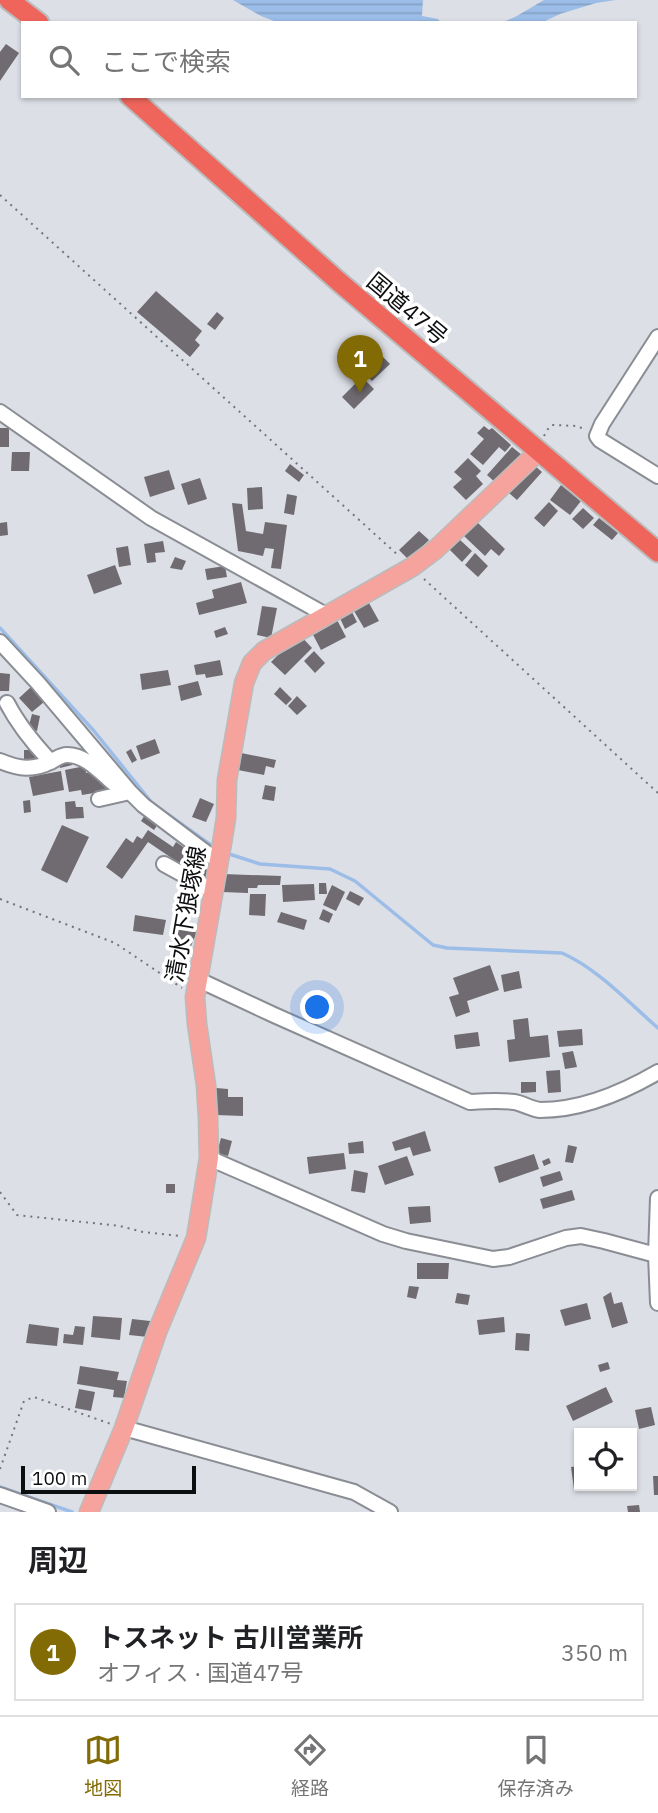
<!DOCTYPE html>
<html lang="ja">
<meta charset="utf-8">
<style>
body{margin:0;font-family:"IBM Plex Sans","Noto Sans JP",sans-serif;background:#f2f2f2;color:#202124}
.controls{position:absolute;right:21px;bottom:21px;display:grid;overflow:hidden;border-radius:0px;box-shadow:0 2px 5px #0004}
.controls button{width:63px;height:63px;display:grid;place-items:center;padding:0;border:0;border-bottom:2px solid #e0e0e0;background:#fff;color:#202124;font:35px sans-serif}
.scale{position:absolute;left:21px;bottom:18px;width:175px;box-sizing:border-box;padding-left:7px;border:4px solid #0c0d0f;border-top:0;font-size:19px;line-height:24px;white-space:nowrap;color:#0c0d0f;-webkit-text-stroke:5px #fff;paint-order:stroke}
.you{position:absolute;left:318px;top:1008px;width:24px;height:24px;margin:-18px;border:5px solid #fff;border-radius:50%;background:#1a73e8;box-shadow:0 0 0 10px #1a73e833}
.badge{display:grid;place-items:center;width:46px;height:46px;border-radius:50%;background:#826b05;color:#fff;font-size:23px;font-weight:700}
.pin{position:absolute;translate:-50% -58px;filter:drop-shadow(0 2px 4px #0008)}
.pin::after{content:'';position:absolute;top:37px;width:24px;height:21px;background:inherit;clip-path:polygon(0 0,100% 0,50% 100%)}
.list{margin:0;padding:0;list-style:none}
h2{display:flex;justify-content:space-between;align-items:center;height:91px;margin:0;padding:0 28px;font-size:30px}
h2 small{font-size:23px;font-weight:400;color:#757577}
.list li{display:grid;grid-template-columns:46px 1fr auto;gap:21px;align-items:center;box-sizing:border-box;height:98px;margin:0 14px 14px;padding:0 14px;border:2px solid #e0e0e0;border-radius:0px}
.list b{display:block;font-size:26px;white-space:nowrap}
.list p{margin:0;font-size:23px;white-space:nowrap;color:#757577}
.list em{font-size:23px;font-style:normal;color:#757577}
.icon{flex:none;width:38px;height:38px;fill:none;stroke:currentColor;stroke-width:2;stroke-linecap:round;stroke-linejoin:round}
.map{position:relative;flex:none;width:658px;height:1512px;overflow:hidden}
.search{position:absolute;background:#fff;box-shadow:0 2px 5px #0004;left:21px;right:21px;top:21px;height:77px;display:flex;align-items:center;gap:18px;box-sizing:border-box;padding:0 24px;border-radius:0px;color:#757577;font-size:26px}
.sheet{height:203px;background:#fff}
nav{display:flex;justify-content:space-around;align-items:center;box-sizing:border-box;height:98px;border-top:2px solid #e0e0e0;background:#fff;font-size:19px;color:#757577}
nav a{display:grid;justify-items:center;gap:4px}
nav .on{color:#826b05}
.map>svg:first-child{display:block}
</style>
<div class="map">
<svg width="658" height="1512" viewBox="0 0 658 1512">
<defs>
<pattern id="water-rules" width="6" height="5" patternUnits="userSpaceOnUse" patternTransform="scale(1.75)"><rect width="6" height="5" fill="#9cbde7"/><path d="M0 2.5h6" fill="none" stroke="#85a1c5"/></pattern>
</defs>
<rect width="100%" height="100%" fill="#dcdfe6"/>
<!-- water -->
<path fill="url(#water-rules)" d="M233,0h190l-1,16 16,3 3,4h-162l-18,-7z
M544,0h72l-20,3 -36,11 -19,9h-40l14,-6z"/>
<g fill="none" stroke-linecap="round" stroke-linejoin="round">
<!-- stream -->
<path stroke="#9cbde7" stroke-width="3.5" d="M0,628l94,103 58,72 63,45
M226,853l34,11 70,5 25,12 78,64 14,3 115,5c36,16 66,49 96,75
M0,1487l72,25"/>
</g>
<!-- building -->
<path fill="#6f6b71" d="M6,44l13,9 -19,28v-29z
M156,291l46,40 -7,9 5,5 -10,12 -53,-45z
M217,312l7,6 -9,12 -8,-6z
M382,356l8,8 -18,17 -8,-8z
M362,377l12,12 -20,20 -12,-12z
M484,426l5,4 3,-2 19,17 -6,7 -6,-5 -16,18 -13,-11 14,-15 -7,-6z
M0,428h9v19h-9z
M512,447l10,8 -25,29 -10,-9z
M12,452h18l-1,19h-18z
M468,458l13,13 -5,5 7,8 -17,16 -13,-13 9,-8 -8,-7z
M290,464l14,11 -5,7 -14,-11z
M534,465l8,7 -25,28 -8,-7z
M169,470l6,19 -25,8 -6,-20z
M200,478l7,21 -19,6 -7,-21z
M561,485l20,16 -11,14 -20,-15z
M262,487l1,22 -15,1 -1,-22z
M287,494l10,2 -3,19 -10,-2z
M549,502l9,9 -14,16 -10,-9z
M232,503l10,1 4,27 17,3 2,-12 22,3 -6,44 -10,-1 3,-19 -9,-1 -2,8 -25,-5z
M583,508l11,10 -11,11 -11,-10z
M599,518l19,15 -6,7 -19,-15z
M7,522l1,13 -8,1v-13z
M477,522l28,27 -6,7 -8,-7 -6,7 -21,-20z
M419,531l10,9 -20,20 -10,-10z
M459,539l13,12 -10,11 -13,-13z
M163,541l2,11 -10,1 1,9 -9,1 -3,-19z
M128,546l3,19 -12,2 -3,-19z
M475,553l13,13 -10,11 -13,-12z
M175,557l11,4 -4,9 -12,-2z
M115,565l7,19 -28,10 -7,-19z
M225,566l2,11 -20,3 -2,-11z
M241,582l6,21 -48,12 -3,-12 18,-5 -2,-8z
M369,603l10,18 -15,7 -10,-17z
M262,606l15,2 -6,30 -14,-3z
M351,610l6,12 -12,7 -6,-13z
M336,618l10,19 -25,13 -10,-19z
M225,627l3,7 -12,4 -2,-7z
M299,634l13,14 -27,27 -14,-13z
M314,651l11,12 -10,10 -11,-12z
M220,660l3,15 -17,3 -1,-4 -9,1 -2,-10z
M168,670l3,15 -29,5 -2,-16z
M0,673l10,1 -1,17h-9z
M198,681l4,14 -21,6 -3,-15z
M31,687l13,15 -12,10 -13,-14z
M280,687l12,12 -6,6 -12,-11z
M297,696l10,10 -10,9 -9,-9z
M32,714l8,2 -3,15 -9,-2z
M155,739l5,14 -19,7 -5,-14z
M131,749l6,11 -5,3 -6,-11z
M24,750h12v10h-12z
M241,753l35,7 -2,8 -8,-2 -2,9 -26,-5z
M71,759l1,6 -12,3 -1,-6z
M85,766l1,7 7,-1 11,8 2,11 -24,4 -1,-5 -12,2 -4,-22z
M61,771l3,19 -31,6 -4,-19z
M265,785l11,2 -2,14 -12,-2z
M200,798l14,6 -8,18 -14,-5z
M30,800l1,12 -7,1 -1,-12z
M75,801l1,6h7l1,11 -18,1 -1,-17z
M145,815l13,9 -4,6 -13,-9z
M62,825l27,12 -22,46 -26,-13z
M148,830l25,17 3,-5 37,25 -9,13 -56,-38 -26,37 -16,-12 20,-29 7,5 4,-7 5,3z
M223,874l58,2 -1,9h-22l-1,3h-9v5l-26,-1z
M319,883h7l1,11h-8z
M314,884l1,16 -32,2 -1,-17z
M332,885l13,7 -9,19 -13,-6z
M350,891l14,7 -5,8 -13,-7z
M250,894h16l-1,22 -16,-1z
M323,909l10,5 -4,9 -10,-4z
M281,912l26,8 -3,10 -27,-8z
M135,915l31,5 -3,15 -30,-4z
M177,922l21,8 -7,16 -20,-8z
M490,965l9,25 -32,11 3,11 -14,5 -7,-20 10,-3 -6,-16z
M519,971l3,17 -18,4 -3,-17z
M528,1018l2,19 18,-2 2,22 -41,5 -2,-22 8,-1 -2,-19z
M582,1029l1,16 -24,2 -2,-16z
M478,1032l2,14 -24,3 -2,-14z
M573,1051l4,16 -12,2 -3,-16z
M560,1070l1,22 -13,1 -2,-22z
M521,1082h15v10l-15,1z
M216,1088l12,1v8h15v19l-27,-1z
M425,1131l6,20 -18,5 -3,-9 -15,4 -3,-9z
M221,1138l11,3 -4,15 -11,-3z
M363,1141l1,12 -15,1 -1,-11z
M568,1145l9,2 -4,16 -8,-1z
M344,1153l2,16 -37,5 -2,-17z
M534,1154l5,15 -40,14 -5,-16z
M407,1156l7,19 -29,10 -7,-19z
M549,1158l2,5 -7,3 -2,-5z
M354,1170l14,3 -3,20 -14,-2z
M560,1171l3,9 -20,7 -3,-10z
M166,1184h9v9h-9z
M572,1190l3,10 -32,9 -3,-10z
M430,1206l1,16 -21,2 -2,-17z
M417,1263h32l-1,16h-31z
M409,1286l10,1 -3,12 -9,-2z
M611,1292l3,12 8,-2 6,21 -16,5 -9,-31z
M457,1293l13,2 -2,10 -13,-2z
M587,1303l4,16 -26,7 -5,-16z
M93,1316l29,2 -2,22 -29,-3z
M504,1317l1,15 -26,3 -2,-15z
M132,1319l18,2 -2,16 -19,-2z
M29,1324l30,4 -2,18 -31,-3z
M75,1326l10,1 -2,18 -20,-2 1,-9 9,1z
M516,1333l14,1 -1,17 -14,-1z
M608,1362l2,7 -10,3 -2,-7z
M80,1366l39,6 -2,8 10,1 -3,17 -11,-1 1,-7 -37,-6z
M606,1387l7,15 -40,19 -7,-15z
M79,1389l16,3 -4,19 -16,-3z
M651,1407l4,18 -16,4 -4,-19z
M579,1466v20h6v1l-11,2 -3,-22z
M653,1476h5v19h-4z
M639,1505l1,7h-12l-1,-6z"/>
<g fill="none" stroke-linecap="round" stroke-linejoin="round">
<defs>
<path id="minor" d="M658,337l-56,87 -5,12 3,4 58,36
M0,412l151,106 175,97
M0,642l38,41 92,109 13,13 65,49 11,6
M7,703c12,23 26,40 44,59
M0,761c19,8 33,10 52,0 6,-3 9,-6 15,-6 19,0 33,17 46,28
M99,799l31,-7
M164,864l49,27
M199,980l75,35 196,87c15,-1 29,-2 44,0 8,1 17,7 26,8 42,0 82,-17 118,-38
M209,1158l174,76 23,7 87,18 16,-2 57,-19 15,-2 23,5 52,14
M658,1198l-2,57 2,48
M124,1428l230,64 36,20
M0,1495l48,17"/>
<path id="major" d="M89,1512l35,-84 33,-96 39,-94 3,-18 10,-62 -1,-41 -2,-32 -9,-61 -2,-27 27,-154 4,-25 1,-38 17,-97 8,-20 12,-12 148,-84 24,-18 102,-97"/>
<path id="highway" d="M9,0l30,23
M130,96l208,185 320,271"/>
</defs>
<!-- minor casing -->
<use href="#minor" stroke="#8a8d93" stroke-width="18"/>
<!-- major casing -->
<use href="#major" stroke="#bbbbbc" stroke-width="21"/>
<!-- highway casing -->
<use href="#highway" stroke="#bbbbbc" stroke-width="23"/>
<!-- path -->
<path stroke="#73757a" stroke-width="2" stroke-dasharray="2 5" stroke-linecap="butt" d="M0,195l399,361
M544,436l3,-6 5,-5 25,1 7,3
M424,579l234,214
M0,899l115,44 67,45
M0,1192l17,23 103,11 23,6 38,4
M0,1469l24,-68 10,-4 77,27"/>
<!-- minor -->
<use href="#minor" stroke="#fff" stroke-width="14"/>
<!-- major -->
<use href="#major" stroke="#f6a39d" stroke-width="18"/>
<!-- highway -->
<use href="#highway" stroke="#f0655b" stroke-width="19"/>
</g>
<g text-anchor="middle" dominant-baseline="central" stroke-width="7" stroke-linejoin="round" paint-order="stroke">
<!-- street labels -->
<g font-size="23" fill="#0c0d0f" stroke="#fff">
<text transform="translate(408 308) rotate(40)">国道47号</text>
<text transform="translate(185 914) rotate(-80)">清水下狼塚線</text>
</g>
</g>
</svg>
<div class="controls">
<button><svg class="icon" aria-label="locate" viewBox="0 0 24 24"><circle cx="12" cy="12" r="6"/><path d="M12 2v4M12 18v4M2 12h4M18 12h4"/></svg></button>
</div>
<div class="scale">100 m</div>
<div class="you"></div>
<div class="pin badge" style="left:360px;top:393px">1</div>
<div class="search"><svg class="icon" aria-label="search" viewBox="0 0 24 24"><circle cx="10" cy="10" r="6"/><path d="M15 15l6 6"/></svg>ここで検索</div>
</div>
<section class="sheet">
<h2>周辺<small></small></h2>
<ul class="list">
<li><span class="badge">1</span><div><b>トスネット 古川営業所</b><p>オフィス · 国道47号</p></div><em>350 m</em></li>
</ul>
</section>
<nav>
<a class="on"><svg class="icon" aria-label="map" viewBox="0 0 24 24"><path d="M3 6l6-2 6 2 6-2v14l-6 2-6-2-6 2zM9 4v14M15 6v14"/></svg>地図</a>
<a><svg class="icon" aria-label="directions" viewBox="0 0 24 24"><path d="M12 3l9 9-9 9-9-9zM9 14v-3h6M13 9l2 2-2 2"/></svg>経路</a>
<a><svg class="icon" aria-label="saved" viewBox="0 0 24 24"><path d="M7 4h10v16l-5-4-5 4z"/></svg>保存済み</a>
</nav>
